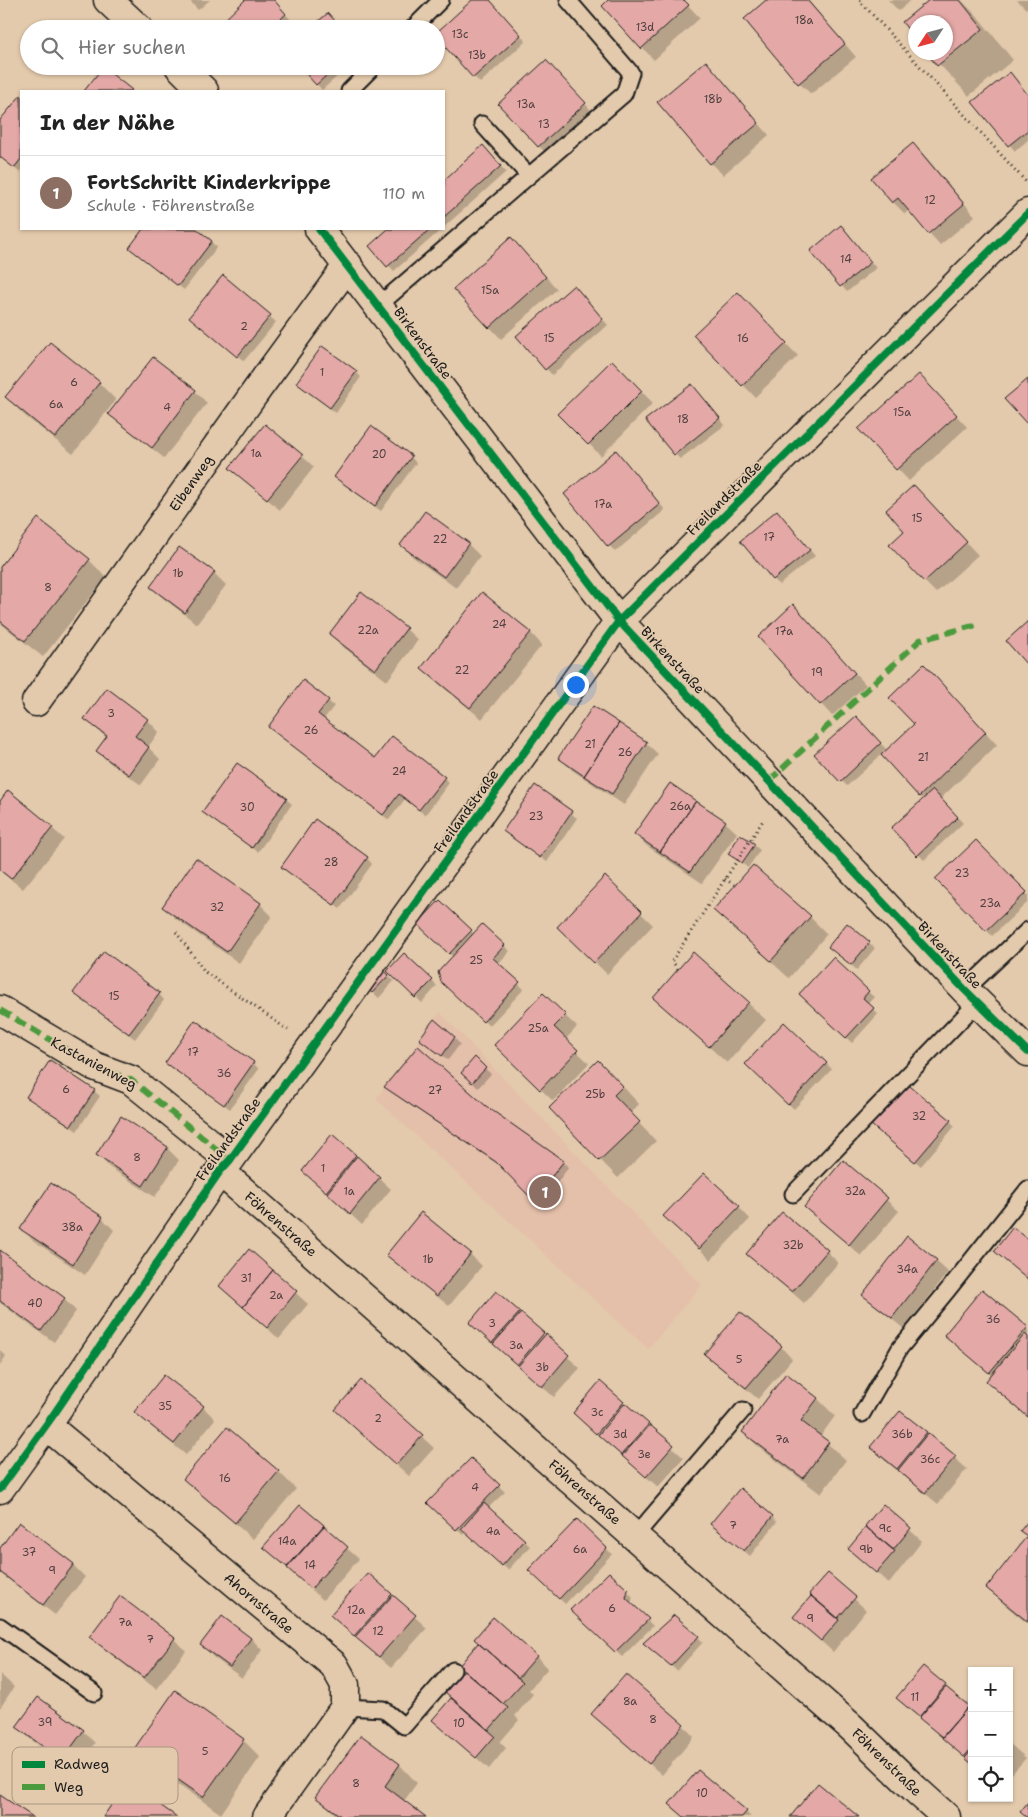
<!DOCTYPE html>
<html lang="de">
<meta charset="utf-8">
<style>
body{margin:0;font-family:"Shantell Sans",sans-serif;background:#f6f6f6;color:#222}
.controls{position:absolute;right:15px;bottom:15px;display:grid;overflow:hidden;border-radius:0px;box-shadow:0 1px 4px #0004}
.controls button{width:45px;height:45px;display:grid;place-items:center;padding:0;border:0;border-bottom:1px solid #e0e0e0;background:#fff;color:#222;font:25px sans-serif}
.compass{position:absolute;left:908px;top:15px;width:45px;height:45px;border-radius:50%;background:#fff;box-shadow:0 1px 4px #0004;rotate:234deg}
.you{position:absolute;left:575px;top:684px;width:18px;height:18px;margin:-12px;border:4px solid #fff;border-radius:50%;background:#1a73e8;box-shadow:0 0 0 8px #1a73e833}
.badge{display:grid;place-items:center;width:32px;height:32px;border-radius:50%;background:#b45309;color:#fff;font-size:16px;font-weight:700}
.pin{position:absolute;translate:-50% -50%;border:2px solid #fff;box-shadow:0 1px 5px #0006}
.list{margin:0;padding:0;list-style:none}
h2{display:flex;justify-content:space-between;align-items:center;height:65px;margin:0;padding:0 20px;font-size:21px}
h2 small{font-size:16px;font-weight:400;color:#767676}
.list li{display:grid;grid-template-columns:32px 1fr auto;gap:15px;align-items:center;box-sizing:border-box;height:75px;padding:0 20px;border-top:1px solid #e0e0e0}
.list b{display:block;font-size:19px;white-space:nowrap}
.list p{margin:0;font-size:16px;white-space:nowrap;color:#767676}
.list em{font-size:16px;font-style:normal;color:#767676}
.icon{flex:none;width:28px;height:28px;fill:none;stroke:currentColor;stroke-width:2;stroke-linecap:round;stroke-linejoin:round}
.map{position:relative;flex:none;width:1028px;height:1817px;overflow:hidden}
.search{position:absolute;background:#fff;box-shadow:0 1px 4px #0004;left:20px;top:20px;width:425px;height:55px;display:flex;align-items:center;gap:12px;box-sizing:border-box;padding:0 18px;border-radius:28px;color:#767676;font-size:19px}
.panel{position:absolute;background:#fff;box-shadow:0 1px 4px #0004;left:20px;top:90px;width:425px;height:140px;border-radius:0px}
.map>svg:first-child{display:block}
</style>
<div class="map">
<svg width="1028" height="1817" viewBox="0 0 1028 1817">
<rect width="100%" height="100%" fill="#e4caac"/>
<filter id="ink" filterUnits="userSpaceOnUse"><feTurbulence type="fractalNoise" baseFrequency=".02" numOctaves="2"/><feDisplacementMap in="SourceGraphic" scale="10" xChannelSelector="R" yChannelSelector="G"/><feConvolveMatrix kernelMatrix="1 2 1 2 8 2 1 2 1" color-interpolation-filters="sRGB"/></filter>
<g filter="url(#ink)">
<!-- built -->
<path fill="#e4c0aa" d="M440,1012l262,273 -54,64 -272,-250z"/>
<!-- shadow -->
<path fill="#0003" d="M189,0h21l-12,10z
M247,0h26l18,20 -10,9h-64z
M474,0h14l38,41 -46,42 -44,-47z
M610,0h73l17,18 -46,42 -51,-54z
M768,0h40l48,57 -45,37 -12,-11z
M888,0h23l-12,11z
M931,0h30l17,17 35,43 -44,36 -41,-44h18v-30h-30z
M1017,0h11v7l-2,2z
M706,62l63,73 -46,40 -12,-12z
M301,66h48l-27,24z
M558,73l38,43 -46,42 -11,-12z
M1028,95v45l-13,11 -41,-49z
M21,97v74l-1,2 -20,-17v-34z
M913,144l12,12 50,60 -35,29 -31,-35 -4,4 -12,-12z
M483,147l23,25 -62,55v-46z
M145,229h50l22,18 -33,43 -53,-42z
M390,229h52l-48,42 -23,-25z
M847,233l29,35 -29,24 -35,-41z
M523,251l34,38 -56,50 -46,-50z
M223,277l53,45 -32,39 -48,-39z
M579,293l29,32 -56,50 -34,-39z
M750,306l48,50 -43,41 -60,-62z
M153,359l42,32 12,12 -43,55 -42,-33 -12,-11z
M612,362l41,41 -52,53 -42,-42z
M356,372l5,5 -25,36 -39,-30z
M99,383l17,17 -43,54 -49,-39 -18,-18z
M930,387l37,40 -58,54 -49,-52z
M697,391l28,34 -45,34 -5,-5z
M302,456l12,11 -34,43 -50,-42z
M411,457l5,6 -35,48 -40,-29z
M622,457l43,53 -50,42 -50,-58z
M925,498l53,57 -42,38 -12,-12 -18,-50z
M426,513l42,31 12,12 -24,32 -43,-31 -11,-12z
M782,518l33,38 -36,29 -37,-44z
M89,560l17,17 -63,80 -43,-34v-54z
M214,573l12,12 -29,39 -34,-26 -11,-11z
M482,594l49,39 11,12 -60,74 -48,-39 -12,-12z
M805,618l61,67 -34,31 -11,-12z
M406,629l12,11 -31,41 -45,-35 -12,-12z
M936,677l61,68 -57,54 23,24 -39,37 -31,-32 30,-28 -41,-46 -35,32 -31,-32 40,-36 32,33 28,-26z
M107,690l41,30 11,12 -11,15 12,12 -19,26 -31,-22 -12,-12 9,-13 -22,-19z
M328,701l6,5 -11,14 52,40 69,18 5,5 -24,32 -20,-16 -16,21 -114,-88z
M646,743l12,11 -34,51 -52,-35 -12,-12z
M535,786l42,32 -30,44 -36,-26z
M286,799l6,5 -34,48 -54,-40z
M0,803l52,25 12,11 -41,50 -23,-18z
M725,822l12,11 -35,50 -55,-37 -12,-12z
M976,841l52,54v7l-36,34 -55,-57z
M754,845l6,5 -12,18 -19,-14z
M367,858l5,6 -32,45 -57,-42z
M605,878l48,47 -46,49 -37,-36z
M440,902l34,32 30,12 6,5 -12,13 26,25 -35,37 -47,-45 11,-24 -22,-22z
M260,904l12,12 -33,47 -63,-44 -12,-12z
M714,910l96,7 17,17 -38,44z
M869,943l6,5 -18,22 -22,-18z
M389,971l43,10 5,5 -15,17z
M388,975l6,6 -15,17 -10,-9z
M868,992l6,5 -6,7 10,10 -26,29 -51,-49z
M159,994l5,6 -29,39 -55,-41z
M543,995l34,32 -12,13 24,23 -36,38 -58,-56z
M655,998l93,5 18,17 -39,43z
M784,1024l48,45 -38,40 -48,-45z
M454,1038l6,6 -12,16 -21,-16z
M475,1059l16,15 -13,14 -16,-16z
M166,1062l87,1 6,6 -29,40z
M616,1079l23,25 -9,10 26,27 -38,37 -68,-70z
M386,1087l99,19 84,61 -29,38 -38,-38 -111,-75z
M94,1091l6,5 -23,35 -43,-29 -6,-6z
M950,1121l5,5 -34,40 -44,-37z
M167,1148l12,12 -24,37 -46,-30 -11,-12z
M355,1156l36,33 -29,36 -58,-54z
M843,1162l56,49 -38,45 -56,-49z
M51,1184l51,34 12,12 -29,45 -51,-34 -12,-12z
M739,1207l11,12 -39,41 -35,-33z
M0,1251l64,48 12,12 -22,31 -54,-39z
M249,1251l59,53 -29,35 -58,-53z
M827,1251l11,12 -34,40 -56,-49z
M470,1254l12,12 -33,40 -49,-39 -12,-12z
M936,1261l12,11 -44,57 -28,-23 -12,-11z
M983,1290l45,39v88l-41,-36 5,-5 -47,-41z
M496,1293l84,75 -26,29 -72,-63z
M781,1347l11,12 -34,40 -40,-33 -12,-12z
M0,1350l6,6 -6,9z
M362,1382l72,66 -25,28 -61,-54z
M600,1383l84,75 -26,29 -72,-62z
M818,1399l17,17 -15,21 26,23 -25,34 -60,-45 -18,-17z
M203,1407l12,12 -29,36 -39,-32 -11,-11z
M900,1412l27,21 40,36 -29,35 -55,-45 -12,-12z
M228,1429l51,43 17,17 -43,50 -51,-43 -17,-17z
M471,1460l34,32 -17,16 42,38 -22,24 -43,-38 -2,3 -34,-32z
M883,1506l39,35 -33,43 -39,-36z
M300,1507l59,52 -36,41 -58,-53z
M772,1517l5,5 -27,34 -32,-27z
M577,1520l35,34 -47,50 -35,-34z
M1028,1538v86l-23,-19 -17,-17z
M0,1550l73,15 12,12 -30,38 -55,-42z
M609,1574l24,23 -2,7 22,22 -31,31 -45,-41z
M828,1574l38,36 -33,42 -39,-35z
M368,1575l59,53 -36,40 -47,-41z
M91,1637l83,2 12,12 -30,38 -53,-41z
M698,1637l5,5 -26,29 -27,-23z
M251,1638l11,12 -20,28 -29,-21 -11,-12z
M480,1643l56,13 12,12 -19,22 4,4 -18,22 4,4 -19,22 6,6 -17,21 -55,-49 18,-22 13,-28 -5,-4z
M924,1668l48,42v54l-74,-66z
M0,1674l14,13 -14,21z
M593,1714l90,11 11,12 -32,38z
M18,1727l65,4 12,12 -20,28 -45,-32z
M361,1737l39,28 17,18 -13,18 21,16h-87l-21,-20z
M243,1740l17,17 -39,57 -68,-48 -17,-17z
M1009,1743l17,15 -17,19z
M699,1771l47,41 5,5h-66z"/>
<!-- building -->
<path fill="#e4a9a7" stroke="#1c1c1c" d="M245,0h29l12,14 -16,15h-55z
M472,0h18l31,35 -48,43 -37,-41v-4z
M608,0h76l5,5 -48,44 -39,-43z
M766,0h41l38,44 -47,40 -54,-65z
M929,0h31l23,29 -46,37 -11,-14h20v-30h-30v17l-14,-17z
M328,13l14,16h-33z
M546,60l40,43 -48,44 -40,-43z
M706,61l53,62 -49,41 -53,-62z
M299,66h38l-21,19z
M103,67l29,23 -1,1h-47z
M1010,72l18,23v35l-20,16 -36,-44z
M21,95v64l-7,9 -14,-11v-37z
M913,143l51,61 -36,30 -30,-36 -6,5 -21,-25z
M483,145l18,21 -57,51v-37z
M841,225l30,37 -31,25 -30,-36z
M143,229h54l15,12 -34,45 -49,-38z
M388,229h42l-43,38 -18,-21z
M511,237l35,40 -57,51 -36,-39z
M223,275l48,40 -34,42 -48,-40z
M574,285l29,34 -58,51 -29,-34z
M738,292l49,51 -45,43 -49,-51z
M50,342l50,40 -45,56 -50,-41z
M322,346l35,25 -27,37 -34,-25z
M153,357l43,33 -44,58 -44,-34z
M612,360l30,31 -54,54 -31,-31z
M919,374l38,41 -61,55 -38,-41z
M1028,379v46l-24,-26z
M692,384l28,34 -46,37 -29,-35z
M265,424l38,31 -36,44 -38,-31z
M371,426l41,30 -37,50 -41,-29z
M616,450l44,54 -52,43 -44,-53z
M914,485l53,57 -43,40 -35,-37 15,-14 -18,-21z
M777,510l33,40 -37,30 -33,-39z
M425,511l44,32 -25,34 -44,-32z
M38,518l52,41 -65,82 -25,-20v-54z
M179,547l36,25 -30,41 -35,-26z
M361,592l46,36 -32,42 -46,-36z
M482,592l49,40 -61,76 -49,-40z
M793,604l62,69 -35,32 -62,-68z
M1028,621v45l-22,-25z
M924,664l62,68 -67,65 -38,-42 33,-31 -25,-26z
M303,680l26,20 -11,14 57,44 17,-22 53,41 -26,33 -20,-16 -16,21 -115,-88z
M107,688l41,31 -13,17 14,11 -20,28 -33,-24 11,-15 -23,-17z
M593,706l26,17 -35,53 -26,-18z
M856,716l25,27 -41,39 -26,-28z
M619,723l28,19 -35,52 -28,-18z
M237,763l50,35 -35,50 -50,-36z
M670,783l26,18 -36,51 -26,-18z
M535,785l37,26 -32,47 -37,-27z
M8,790l45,37 -42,52 -11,-9v-69z
M933,790l25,27 -41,39 -26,-28z
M696,801l30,20 -36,51 -30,-20z
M315,819l53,38 -34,48 -53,-38z
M740,834l15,10 -13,19 -14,-9z
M976,840l51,52 -41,39 -51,-52z
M196,858l65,45 -34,49 -65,-45z
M753,865l58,51 -40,45 -58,-51z
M605,876l37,36 -48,51 -37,-36z
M440,900l32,30 -23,24 -32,-30z
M847,923l23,19 -19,23 -23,-18z
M482,924l23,21 -12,13 27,24 -37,40 -42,-40 -3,-10z
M104,951l56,42 -31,41 -56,-41z
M693,952l56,50 -40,45 -56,-49z
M404,953l29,27 -18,18 -28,-27z
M833,957l36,34 -6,7 11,10 -28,30 -47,-44z
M378,965l11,10 -17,18 -10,-9z
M543,993l23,22 -12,12 24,23 -38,40 -46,-45z
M434,1019l21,18 -13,19 -23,-17z
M195,1020l59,42 -30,43 -59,-42z
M784,1022l43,41 -39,42 -43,-41z
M418,1046l68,60 78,55 -31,39 -37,-38 -112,-75z
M475,1057l11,11 -14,15 -11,-10z
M50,1060l45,30 -24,36 -45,-29z
M598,1060l25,26 -9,9 26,27 -41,39 -50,-53z
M905,1082l46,38 -36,42 -45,-38z
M121,1116l47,31 -25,39 -47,-31z
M332,1134l24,21 -30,37 -24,-21z
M357,1156l23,21 -30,37 -23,-21z
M843,1160l45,38 -39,47 -45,-38z
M704,1173l36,33 -41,43 -36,-33z
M51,1183l52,34 -30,47 -53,-35z
M421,1212l50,41 -34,43 -51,-41z
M782,1212l46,38 -36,42 -46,-38z
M1013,1227l15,12v41l-34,-29z
M907,1236l30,24 -45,58 -30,-23z
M249,1249l24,21 -30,37 -24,-21z
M0,1250l65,48 -24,33 -41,-30z
M273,1270l24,21 -30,37 -24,-21z
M982,1289l46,38 -39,46 -45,-38z
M496,1291l24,21 -28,31 -23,-20z
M740,1312l42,34 -36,42 -42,-34z
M521,1313l23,20 -27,32 -24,-21z
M546,1334l23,21 -27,32 -24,-21z
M1025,1334l3,3v80l-42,-36z
M786,1373l32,25 -17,23 28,21 -26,36 -61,-46z
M164,1375l40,31 -30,38 -40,-32z
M361,1380l62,55 -27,30 -61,-55z
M600,1381l24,21 -28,32 -23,-21z
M625,1403l24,21 -28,31 -23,-20z
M900,1411l27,21 -30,37 -27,-22z
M650,1425l24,20 -28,32 -24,-21z
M227,1427l52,44 -44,52 -52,-44z
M928,1433l28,23 -31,37 -27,-23z
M471,1458l29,27 -44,45 -29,-27z
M740,1488l33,28 -29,35 -34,-27z
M484,1503l41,37 -23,26 -41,-37z
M883,1504l28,24 -18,22 -28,-24z
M300,1505l24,20 -37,42 -24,-20z
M577,1519l30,29 -48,51 -31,-29z
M1028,1521v101l-42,-34 41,-52 -7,-5z
M19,1522l55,42 -31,41 -43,-33v-24z
M324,1526l24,21 -37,42 -24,-21z
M866,1527l29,24 -19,22 -28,-24z
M609,1572l19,18 -2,8 23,21 -34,33 -45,-42z
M368,1573l24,21 -38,42 -24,-21z
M828,1573l28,24 -18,21 -29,-24z
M393,1595l23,20 -37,42 -24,-20z
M120,1596l55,42 -31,40 -55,-41z
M811,1596l28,24 -18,21 -28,-24z
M674,1615l25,21 -28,30 -28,-23z
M222,1616l29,22 -21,29 -30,-22z
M493,1617l44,39 -19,22 -44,-39z
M478,1643l45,39 -20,22 -44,-38z
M923,1666l23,19 -27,32 -23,-19z
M464,1670l44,38 -19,22 -44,-38z
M626,1674l58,50 -35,40 -58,-50z
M946,1687l23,19 -27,31 -23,-19z
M175,1690l69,49 -41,58 -69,-48z
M38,1697l46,33 -22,30 -46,-33z
M451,1698l44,38 -19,22 -44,-38z
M969,1706l3,3v39l-8,9 -22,-19z
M361,1735l39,29 -15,22 41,31h-84l-27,-20z
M972,1750v14l-7,-6z
M698,1770l49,41 -5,6h-58l-15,-13z
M127,1782l50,35h-74z
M818,1783l41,34h-69z
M0,1795l33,22h-33z
M1028,1802v15h-2l-6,-5z"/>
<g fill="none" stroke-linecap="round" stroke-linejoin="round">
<defs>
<path id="lane" d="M412,29l29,-29
M349,91l25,-25
M482,124l47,52
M379,305l245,-211 7,-21 -63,-73
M965,990l63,-60
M793,1194l184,-191
M862,1414l38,-66 47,-57 81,-102
M635,1536l108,-126
M0,1626l94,67
M345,1707l38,2 21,17 49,-56"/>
<path id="street" d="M108,0l31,29
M179,66l25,25
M319,229l300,392 346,369 63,62
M36,702l223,-315 89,-122
M0,1010l94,56 37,14 99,80
M220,1171l631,556 64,62 31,28
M46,1425l288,240 11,20v22l-78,110
M0,1489l54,-75 166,-243 10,-11 389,-539 409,-408"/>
</defs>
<!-- lane casing -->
<use href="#lane" stroke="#1c1c1c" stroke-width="19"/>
<!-- street casing -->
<use href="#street" stroke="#1c1c1c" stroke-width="31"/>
<!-- path -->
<path stroke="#1c1c1c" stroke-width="3" stroke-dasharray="1 4" stroke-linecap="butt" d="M859,0l169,184
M725,879l9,6
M176,932l29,40 83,58
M678,969l-6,-8 92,-142"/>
<!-- lane -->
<use href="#lane" stroke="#e4caac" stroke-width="15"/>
<!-- street -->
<use href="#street" stroke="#e4caac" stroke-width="28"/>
<!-- quiet -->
<path stroke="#4c9a3e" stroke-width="6" stroke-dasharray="12 6" stroke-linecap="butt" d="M769,781l151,-141 57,-15
M0,1010l94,56 37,14 99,80"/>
<defs>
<path id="cycleway" d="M319,229l300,392 346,369 63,62
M0,1489l54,-75 166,-243 10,-11 389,-539 409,-408"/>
</defs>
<!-- cycleway casing -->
<use href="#cycleway" stroke="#e4caac" stroke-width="11"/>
<!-- cycleway -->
<use href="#cycleway" stroke="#00873e" stroke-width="8"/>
</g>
</g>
<g text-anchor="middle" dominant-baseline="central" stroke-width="4" stroke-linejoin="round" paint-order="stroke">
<!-- number labels -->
<g font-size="11" fill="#4e3f3f">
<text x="804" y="20">18a</text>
<text x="645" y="27">13d</text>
<text x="460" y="34">13c</text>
<text x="477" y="55">13b</text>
<text x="713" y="99">18b</text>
<text x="526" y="104">13a</text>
<text x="544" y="124">13</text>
<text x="930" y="200">12</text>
<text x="846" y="259">14</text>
<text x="490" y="290">15a</text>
<text x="244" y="326">2</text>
<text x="549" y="338">15</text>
<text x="743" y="338">16</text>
<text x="322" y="372">1</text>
<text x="74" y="382">6</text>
<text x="56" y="404">6a</text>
<text x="167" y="407">4</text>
<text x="902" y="412">15a</text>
<text x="683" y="419">18</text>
<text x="256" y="453">1a</text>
<text x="379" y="454">20</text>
<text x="603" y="504">17a</text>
<text x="917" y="518">15</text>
<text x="769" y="537">17</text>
<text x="440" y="539">22</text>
<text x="178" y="573">1b</text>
<text x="48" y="587">8</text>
<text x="499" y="624">24</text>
<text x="368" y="630">22a</text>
<text x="784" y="631">17a</text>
<text x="462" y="670">22</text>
<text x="817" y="672">19</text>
<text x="111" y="713">3</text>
<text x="311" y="730">26</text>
<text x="590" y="744">21</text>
<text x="625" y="752">26</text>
<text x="923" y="757">21</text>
<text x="399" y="771">24</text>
<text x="680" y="806">26a</text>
<text x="247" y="807">30</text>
<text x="536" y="816">23</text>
<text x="331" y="862">28</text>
<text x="962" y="873">23</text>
<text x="990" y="903">23a</text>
<text x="217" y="907">32</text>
<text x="476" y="960">25</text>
<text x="114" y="996">15</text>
<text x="538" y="1028">25a</text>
<text x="193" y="1052">17</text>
<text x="224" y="1073">36</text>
<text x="66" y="1089">6</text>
<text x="435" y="1090">27</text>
<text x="595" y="1094">25b</text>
<text x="919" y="1116">32</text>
<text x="137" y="1157">8</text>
<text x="323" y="1168">1</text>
<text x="349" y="1191">1a</text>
<text x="855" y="1191">32a</text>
<text x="72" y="1227">38a</text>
<text x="793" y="1245">32b</text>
<text x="428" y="1259">1b</text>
<text x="907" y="1269">34a</text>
<text x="246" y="1278">31</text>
<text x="276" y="1295">2a</text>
<text x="35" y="1303">40</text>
<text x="993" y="1319">36</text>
<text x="492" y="1323">3</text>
<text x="516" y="1345">3a</text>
<text x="739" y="1359">5</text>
<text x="542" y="1367">3b</text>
<text x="165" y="1406">35</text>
<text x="597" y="1412">3c</text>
<text x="378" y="1418">2</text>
<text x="620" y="1434">3d</text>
<text x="902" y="1434">36b</text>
<text x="782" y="1439">7a</text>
<text x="644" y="1454">3e</text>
<text x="930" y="1459">36c</text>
<text x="225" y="1478">16</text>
<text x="475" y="1487">4</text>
<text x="733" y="1525">7</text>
<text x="885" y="1528">9c</text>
<text x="493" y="1531">4a</text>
<text x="287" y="1541">14a</text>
<text x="580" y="1549">6a</text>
<text x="866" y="1549">9b</text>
<text x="29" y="1552">37</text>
<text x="310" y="1565">14</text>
<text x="52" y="1570">9</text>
<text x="612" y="1608">6</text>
<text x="356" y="1610">12a</text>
<text x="810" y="1618">9</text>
<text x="125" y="1622">7a</text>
<text x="378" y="1631">12</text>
<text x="150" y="1639">7</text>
<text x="915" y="1697">11</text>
<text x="630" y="1701">8a</text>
<text x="653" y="1719">8</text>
<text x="45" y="1722">39</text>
<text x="459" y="1723">10</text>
<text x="205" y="1751">5</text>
<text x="356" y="1783">8</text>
<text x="702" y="1793">10</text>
</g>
<!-- street labels -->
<g font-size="14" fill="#1c1c1c" stroke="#e4caac">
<text transform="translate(423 343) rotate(53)">Birkenstraße</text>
<text transform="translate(191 483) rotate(-55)">Eibenweg</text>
<text transform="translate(724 498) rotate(-45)">Freilandstraße</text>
<text transform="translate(673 660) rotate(47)">Birkenstraße</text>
<text transform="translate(466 811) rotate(-54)">Freilandstraße</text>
<text transform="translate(950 955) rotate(47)">Birkenstraße</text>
<text transform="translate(94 1063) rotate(28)">Kastanienweg</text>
<text transform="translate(228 1139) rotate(-54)">Freilandstraße</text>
<text transform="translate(281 1224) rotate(41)">Föhrenstraße</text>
<text transform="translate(585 1492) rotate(41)">Föhrenstraße</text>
<text transform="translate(259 1603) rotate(40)">Ahornstraße</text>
<text transform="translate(887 1762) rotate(44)">Föhrenstraße</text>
</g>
</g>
<!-- legend -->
<rect x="12" y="1747" width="166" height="57" rx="8" fill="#e4caac" stroke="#a89681" stroke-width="1"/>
<rect x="22" y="1761" width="23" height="7" fill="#00873e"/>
<rect x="22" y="1784" width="23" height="6" fill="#4c9a3e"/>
<g font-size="14" fill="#1c1c1c">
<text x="54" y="1769">Radweg</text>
<text x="54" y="1792">Weg</text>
</g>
</svg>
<div class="controls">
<button>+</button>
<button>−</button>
<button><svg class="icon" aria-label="locate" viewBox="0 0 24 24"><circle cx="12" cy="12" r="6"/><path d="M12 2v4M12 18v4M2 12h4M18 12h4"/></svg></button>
</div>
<svg class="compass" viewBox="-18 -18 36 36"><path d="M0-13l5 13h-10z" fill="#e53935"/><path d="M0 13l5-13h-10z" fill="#767676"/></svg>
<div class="you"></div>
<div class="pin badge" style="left:545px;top:1192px;background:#8d6e63">1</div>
<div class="search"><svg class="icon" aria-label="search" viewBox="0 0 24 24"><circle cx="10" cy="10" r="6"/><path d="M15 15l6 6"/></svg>Hier suchen</div>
<section class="panel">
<h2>In der Nähe<small></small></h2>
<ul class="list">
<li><span class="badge" style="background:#8d6e63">1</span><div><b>FortSchritt Kinderkrippe</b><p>Schule · Föhrenstraße</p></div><em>110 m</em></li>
</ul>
</section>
</div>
